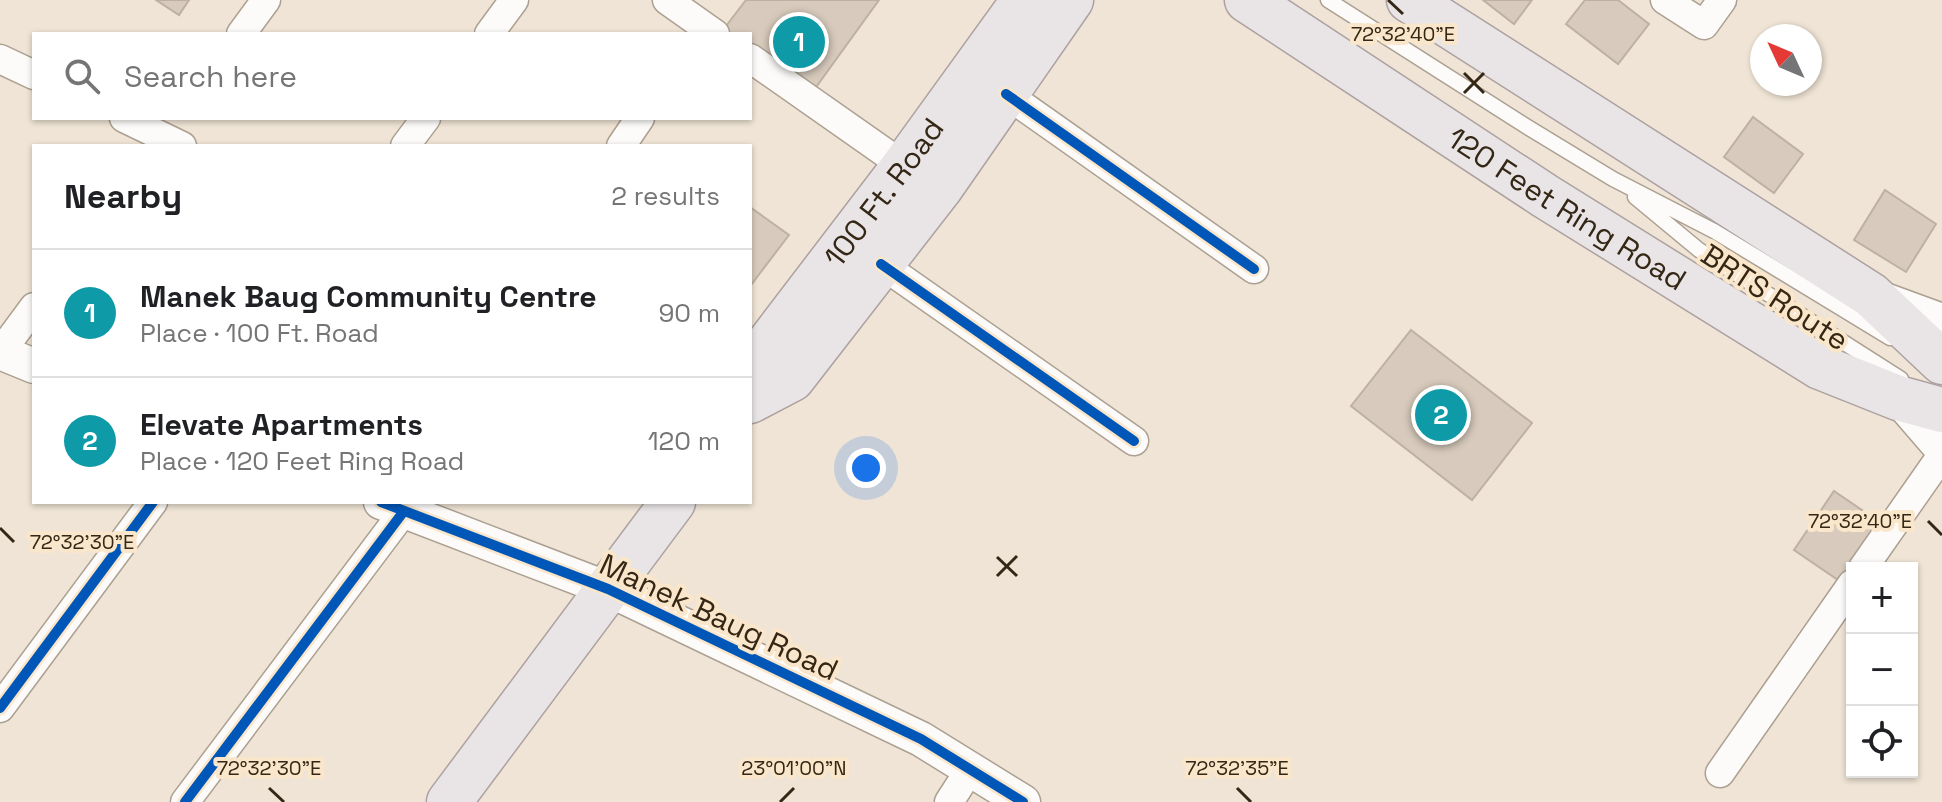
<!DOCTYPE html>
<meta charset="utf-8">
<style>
body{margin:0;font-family:"Space Grotesk",sans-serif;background:#f2f2f2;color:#202124}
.controls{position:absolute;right:24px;bottom:24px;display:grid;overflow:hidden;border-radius:0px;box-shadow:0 2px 6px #0004}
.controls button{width:72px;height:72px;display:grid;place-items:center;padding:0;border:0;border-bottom:2px solid #e0e0e0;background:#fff;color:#202124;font:40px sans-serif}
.compass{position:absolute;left:1750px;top:24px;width:72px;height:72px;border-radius:50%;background:#fff;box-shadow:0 2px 6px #0004;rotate:314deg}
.you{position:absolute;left:866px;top:468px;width:28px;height:28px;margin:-20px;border:6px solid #fff;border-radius:50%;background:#1a73e8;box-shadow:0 0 0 12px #1a73e833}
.badge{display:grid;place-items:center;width:52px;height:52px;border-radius:50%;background:#0f766e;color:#fff;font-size:26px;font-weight:700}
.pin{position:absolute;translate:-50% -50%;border:4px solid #fff;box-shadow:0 2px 8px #0006}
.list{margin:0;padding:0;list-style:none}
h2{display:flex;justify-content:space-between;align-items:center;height:104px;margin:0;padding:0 32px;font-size:34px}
h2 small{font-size:26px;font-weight:400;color:#757577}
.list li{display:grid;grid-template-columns:52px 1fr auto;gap:24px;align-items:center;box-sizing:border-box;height:128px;padding:0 32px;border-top:2px solid #e0e0e0}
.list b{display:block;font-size:30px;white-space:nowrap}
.list p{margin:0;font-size:26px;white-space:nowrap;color:#757577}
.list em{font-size:26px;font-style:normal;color:#757577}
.icon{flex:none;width:44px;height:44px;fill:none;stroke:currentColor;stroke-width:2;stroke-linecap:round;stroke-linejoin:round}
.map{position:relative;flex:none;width:1942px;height:802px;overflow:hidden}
.search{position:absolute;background:#fff;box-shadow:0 2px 6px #0004;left:32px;top:32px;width:720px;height:88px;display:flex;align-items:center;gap:20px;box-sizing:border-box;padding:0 28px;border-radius:0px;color:#757577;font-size:30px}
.panel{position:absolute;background:#fff;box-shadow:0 2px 6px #0004;left:32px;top:144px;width:720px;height:360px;border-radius:0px}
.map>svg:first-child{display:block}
</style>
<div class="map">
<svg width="1942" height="802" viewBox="0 0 1942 802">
<rect width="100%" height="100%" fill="#efe4d5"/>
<!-- building -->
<path fill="#d8cbbd" stroke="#beb1a4" stroke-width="2" d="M156,0h33l-10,15z
M746,0h133l-68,94 -61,-44v-16h-22l-5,-4z
M1483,0h49l-18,24z
M1585,0h33l31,24 -31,40 -52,-40z
M1753,117l50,37 -29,39 -50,-36z
M1885,190l51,34 -30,48 -52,-32z
M750,207l39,28 -38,50 -1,-1z
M1411,330l121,93 -60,77 -121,-94z
M1834,491l47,32 -40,59 -47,-32z"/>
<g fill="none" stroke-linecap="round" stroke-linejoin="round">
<defs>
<path id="service" d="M1328,0l201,128 84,51 101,52 176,107
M1635,197l64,53 202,129"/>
<path id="minor" d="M667,0l48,34
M1665,0l39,25 18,-25
M241,34l25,-34
M489,34l25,-34
M750,58l154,108
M0,59l34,16
M1006,94l248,175
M124,118l58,28
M405,146l21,-28
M621,146l19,-28
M881,264l253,177
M0,353l34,-46
M1863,568l79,-113
M0,708l153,-206
M1720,773l132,-189
M185,802l219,-291
M949,802l22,-34"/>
<path id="tertiary" d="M1876,297l66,24
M0,352l34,14
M1898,398l44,51
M381,502l227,87 313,150 102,63"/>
<g id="primary">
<path id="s1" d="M1247,0l298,196 275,171 78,31 44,12"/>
<path d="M1409,0l462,295 71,67"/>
<path id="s2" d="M750,387l9,-31 145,-190 120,-166"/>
<path d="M750,401l42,-22 149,-192 130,-187"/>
<path d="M449,802l224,-300"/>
</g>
</defs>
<!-- service casing -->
<use href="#service" stroke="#aba091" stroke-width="17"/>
<!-- minor casing -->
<use href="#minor" stroke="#aba091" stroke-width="31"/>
<!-- tertiary casing -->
<use href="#tertiary" stroke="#aba091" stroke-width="37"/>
<!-- primary casing -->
<use href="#primary" stroke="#aca1a0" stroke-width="47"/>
<!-- service -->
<use href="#service" stroke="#fdfbf9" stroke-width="14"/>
<!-- minor -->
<use href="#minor" stroke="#fdfbf9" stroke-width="28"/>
<!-- tertiary -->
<use href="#tertiary" stroke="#fdfbf9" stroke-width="34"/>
<!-- primary -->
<use href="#primary" stroke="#e9e5e6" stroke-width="44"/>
<defs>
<path id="cycleway" d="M1006,94l248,175
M881,264l253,177
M381,502l227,87 313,150 102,63
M0,708l153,-206
M185,802l219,-291"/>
</defs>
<!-- cycleway casing -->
<use href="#cycleway" stroke="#fae6ca" stroke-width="15"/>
<!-- cycleway -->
<use href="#cycleway" stroke="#0057b8" stroke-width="10"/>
</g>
<!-- ticks -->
<path fill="none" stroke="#342715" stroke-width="3" d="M1388,0l15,14M1464,73l20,20M1464,93l20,-20M1928,521l14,14M0,528l14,14M997,557l20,19M997,576l20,-20M269,788l15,14M1237,788l14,14M780,802l14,-14"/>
<g text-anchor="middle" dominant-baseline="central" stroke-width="8" stroke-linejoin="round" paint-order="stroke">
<!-- street labels -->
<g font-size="30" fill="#342715" stroke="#fae6ca">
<text stroke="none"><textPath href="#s2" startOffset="238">100 Ft. Road</textPath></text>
<text stroke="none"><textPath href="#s1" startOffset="382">120 Feet Ring Road</textPath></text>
<text transform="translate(1775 297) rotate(33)">BRTS Route</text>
<text transform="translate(719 617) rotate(25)">Manek Baug Road</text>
</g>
</g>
<g font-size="20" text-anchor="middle" fill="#342715" stroke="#fae6ca" stroke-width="8" stroke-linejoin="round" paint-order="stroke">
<text x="1403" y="41">72°32'40"E</text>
<text x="1860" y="528">72°32'40"E</text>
<text x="82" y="549">72°32'30"E</text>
<text x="794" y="775">23°01'00"N</text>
<text x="269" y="775">72°32'30"E</text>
<text x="1237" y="775">72°32'35"E</text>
</g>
</svg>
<div class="controls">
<button>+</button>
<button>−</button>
<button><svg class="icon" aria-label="locate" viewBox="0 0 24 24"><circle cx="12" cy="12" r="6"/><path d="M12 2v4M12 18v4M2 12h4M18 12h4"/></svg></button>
</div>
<svg class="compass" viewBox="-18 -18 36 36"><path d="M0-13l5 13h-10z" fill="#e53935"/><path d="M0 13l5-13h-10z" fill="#757577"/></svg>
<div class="you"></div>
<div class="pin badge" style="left:799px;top:42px;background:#0f9aa8">1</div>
<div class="pin badge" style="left:1441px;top:415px;background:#0f9aa8">2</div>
<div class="search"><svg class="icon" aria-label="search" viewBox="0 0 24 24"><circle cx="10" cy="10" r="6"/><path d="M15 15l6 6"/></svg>Search here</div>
<section class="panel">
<h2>Nearby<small>2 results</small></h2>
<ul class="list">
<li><span class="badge" style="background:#0f9aa8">1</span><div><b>Manek Baug Community Centre</b><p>Place · 100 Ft. Road</p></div><em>90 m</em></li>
<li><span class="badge" style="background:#0f9aa8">2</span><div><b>Elevate Apartments</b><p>Place · 120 Feet Ring Road</p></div><em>120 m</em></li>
</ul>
</section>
</div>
